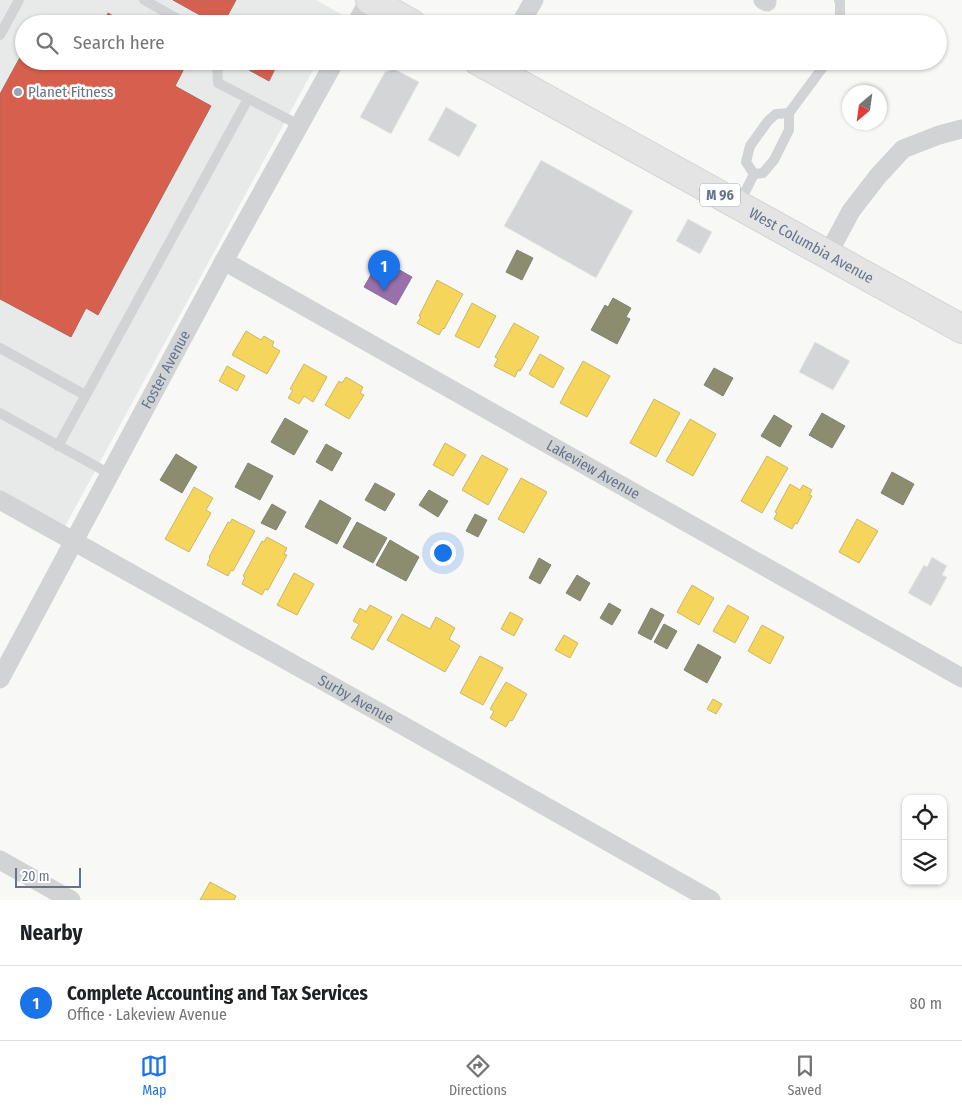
<!DOCTYPE html>
<meta charset="utf-8">
<style>
body{margin:0;font-family:"Fira Sans Condensed",sans-serif;background:#f2f2f2;color:#202124}
.controls{position:absolute;right:15px;bottom:15px;display:grid;overflow:hidden;border-radius:10px;box-shadow:0 1px 4px #0004}
.controls button{width:45px;height:45px;display:grid;place-items:center;padding:0;border:0;border-bottom:1px solid #e0e0e0;background:#fff;color:#202124;font:25px sans-serif}
.compass{position:absolute;left:842px;top:85px;width:45px;height:45px;border-radius:50%;background:#fff;box-shadow:0 1px 4px #0004;rotate:209deg}
.scale{position:absolute;left:15px;bottom:12px;width:66px;box-sizing:border-box;padding-left:5px;border:2px solid #65748a;border-top:0;font-size:14px;line-height:18px;white-space:nowrap;color:#65748a;-webkit-text-stroke:4px #fff;paint-order:stroke}
.you{position:absolute;left:442px;top:552px;width:18px;height:18px;margin:-12px;border:4px solid #fff;border-radius:50%;background:#1a73e8;box-shadow:0 0 0 8px #1a73e833}
.badge{display:grid;place-items:center;width:32px;height:32px;border-radius:50%;background:#1a73e8;color:#fff;font-size:16px;font-weight:700}
.pin{position:absolute;translate:-50% -41px;filter:drop-shadow(0 1px 2px #0008)}
.pin::after{content:'';position:absolute;top:26px;width:18px;height:15px;background:inherit;clip-path:polygon(0 0,100% 0,50% 100%)}
.list{margin:0;padding:0;list-style:none}
h2{display:flex;justify-content:space-between;align-items:center;height:65px;margin:0;padding:0 20px;font-size:21px}
h2 small{font-size:16px;font-weight:400;color:#757577}
.list li{display:grid;grid-template-columns:32px 1fr auto;gap:15px;align-items:center;box-sizing:border-box;height:75px;padding:0 20px;border-top:1px solid #e0e0e0}
.list b{display:block;font-size:19px;white-space:nowrap}
.list p{margin:0;font-size:16px;white-space:nowrap;color:#757577}
.list em{font-size:16px;font-style:normal;color:#757577}
.icon{flex:none;width:28px;height:28px;fill:none;stroke:currentColor;stroke-width:2;stroke-linecap:round;stroke-linejoin:round}
.map{position:relative;flex:none;width:962px;height:900px;overflow:hidden}
.search{position:absolute;background:#fff;box-shadow:0 1px 4px #0004;left:15px;right:15px;top:15px;height:55px;display:flex;align-items:center;gap:12px;box-sizing:border-box;padding:0 18px;border-radius:28px;color:#757577;font-size:19px}
.sheet{height:140px;background:#fff}
nav{display:flex;justify-content:space-around;align-items:center;box-sizing:border-box;height:70px;border-top:1px solid #e0e0e0;background:#fff;font-size:14px;color:#757577}
nav a{display:grid;justify-items:center;gap:2px}
nav .on{color:#1a73e8}
.map>svg:first-child{display:block}
</style>
<div class="map">
<svg width="962" height="900" viewBox="0 0 962 900">
<rect width="100%" height="100%" fill="#f8f8f7"/>
<!-- built -->
<path fill="#e8e9e9" d="M0,0h316l27,15 -5,9h-314v37h294l-255,469 -63,-36z"/>
<!-- homes -->
<path fill="#f6d55c" stroke="#cab86a" d="M437,280l26,14 -19,35 -1,-1 -4,7 -22,-12 4,-6 -2,-1z
M472,303l24,13 -17,32 -24,-12z
M514,323l25,14 -19,34 -2,-1 -3,7 -21,-11 4,-7 -3,-2z
M246,331l15,9 3,-4 10,6 -2,4 8,5 -13,23 -35,-19z
M540,354l24,14 -11,20 -24,-14z
M583,361l27,15 -23,41 -27,-14z
M304,364l23,13 -14,25 -9,-6 -5,8 -11,-6 5,-8 -3,-1z
M227,366l18,10 -8,15 -18,-10z
M346,377l17,10 -3,6 4,2 -15,24 -24,-14 14,-24 3,2z
M654,399l26,14 -24,44 -26,-14z
M690,419l26,15 -23,42 -27,-15z
M445,443l21,12 -13,21 -20,-11z
M482,455l26,14 -20,36 -26,-15z
M767,456l21,12 -26,45 -21,-12z
M521,478l26,14 -23,41 -26,-14z
M790,484l10,6 3,-5 9,5 -3,5 3,1 -15,28 -2,-1 -3,6 -18,-10 3,-6 -2,-1z
M194,487l19,11 -7,12 5,3 -22,39 -24,-13z
M232,519l23,12 -22,40 -2,-1 -3,6 -21,-11 3,-7 -1,-1 19,-35 2,1z
M857,519l21,12 -19,32 -20,-11z
M267,537l20,11 -3,6 3,1 -19,35 -3,-1 -3,6 -20,-11 3,-7 -2,-1 19,-35 2,1z
M294,573l20,11 -17,31 -20,-10z
M692,585l22,13 -15,27 -22,-13z
M370,605l22,12 -19,33 -22,-12 8,-14 -6,-3 7,-13 6,4z
M728,605l21,12 -14,26 -22,-12z
M510,612l13,7 -9,17 -13,-7z
M402,614l28,15 6,-12 19,11 -6,11 11,7 -15,26 -58,-32z
M762,625l22,12 -14,27 -22,-13z
M564,635l14,8 -8,15 -15,-8z
M480,656l23,12 -20,37 -23,-12z
M506,682l21,12 -15,27 -2,-1 -4,7 -16,-9 4,-7 -4,-2z
M713,699l9,5 -6,10 -9,-5z
M210,882l26,14 -2,4h-34z"/>
<!-- shops -->
<path fill="#d6604d" stroke="#b4665f" d="M173,0h63l-13,24h-7z
M108,13l19,11h-24z
M24,50v11h164l-13,25 36,20 -113,209 -12,-7 -15,29 -71,-38v-205z
M254,61h25l-10,20 -20,-11z"/>
<!-- offices -->
<path fill="#9970ab" stroke="#8971a1" d="M380,259l32,18 -16,28 -32,-18z"/>
<!-- industry -->
<path fill="#8c8c6e" stroke="#808576" d="M517,250l16,8 -11,22 -16,-8z
M613,298l18,10 -5,9 4,2 -13,25 -26,-14 14,-25 3,2z
M714,368l19,10 -10,18 -19,-11z
M822,413l23,13 -13,22 -23,-13z
M774,415l18,11 -12,21 -19,-11z
M285,418l23,13 -14,24 -23,-13z
M326,444l16,9 -10,18 -16,-9z
M176,454l21,13 -15,26 -22,-13z
M248,463l25,13 -13,24 -25,-13z
M892,472l22,12 -11,21 -22,-12z
M375,483l20,11 -10,17 -20,-11z
M429,490l19,11 -10,16 -19,-12z
M320,500l31,18 -14,26 -32,-17z
M272,504l14,8 -10,18 -15,-7z
M475,514l12,6 -9,17 -12,-6z
M357,522l30,16 -14,25 -30,-16z
M390,540l29,17 -13,24 -30,-16z
M539,558l12,7 -11,19 -11,-6z
M577,575l13,8 -10,18 -14,-8z
M609,603l12,7 -9,15 -12,-7z
M651,608l13,7 -13,25 -13,-7z
M664,624l13,7 -10,18 -13,-7z
M698,644l23,13 -14,26 -23,-13z"/>
<!-- building -->
<path fill="#d4d5d6" stroke="#e8e8e6" d="M394,69l25,13 -28,52 -31,-17 25,-45z
M446,107l31,18 -18,32 -31,-17z
M541,160l92,51 -37,67 -92,-52z
M688,219l24,13 -12,22 -24,-13z
M815,342l35,19 -17,29 -34,-18z
M932,557l15,9 -5,9 5,2 -16,29 -23,-13 16,-28 3,2z"/>
<g fill="none" stroke-linecap="round" stroke-linejoin="round">
<defs>
<g id="primary">
<path d="M370,0l42,24"/>
<path id="s4" d="M478,61l484,268"/>
</g>
</defs>
<!-- primary casing -->
<use href="#primary" stroke="#d4d5d6" stroke-width="30"/>
<!-- service -->
<path stroke="#d2d3d4" stroke-width="10" d="M144,0l43,24
M839,0l1,2v22
M0,35l19,-35
M217,61l1,22 81,42
M754,174l-8,-12 4,-16 18,-25 8,-7 13,-1
M739,204l15,-30 9,-1 11,-13 15,-30v-17l34,-46 2,-6
M0,348l85,47
M0,413l110,61
M58,446l190,-347"/>
<!-- minor -->
<g stroke="#d2d3d4" stroke-width="19">
<path d="M763,0l4,2"/>
<path d="M356,24l13,-24"/>
<path d="M520,24l14,-24"/>
<path d="M828,254l23,-43 27,-35 25,-27 36,-14 23,-6"/>
<path id="s1" d="M224,261l738,417"/>
<path id="s2" d="M0,500l409,229 302,171"/>
<path id="s3" d="M0,679l224,-418 111,-200"/>
<path d="M0,860l71,40"/>
</g>
<!-- primary -->
<use href="#primary" stroke="#e4e4e5" stroke-width="28"/>
</g>
<!-- markers -->
<circle fill="#98a2b0" stroke="#fff" stroke-width="2" cx="18" cy="92" r="5"/>
<g text-anchor="middle" dominant-baseline="central" stroke-width="5" stroke-linejoin="round" paint-order="stroke">
<!-- shield labels -->
<rect fill="#fff" stroke="#939ead" stroke-width="1" x="700" y="183.5" width="40" height="23" rx="4"/>
<g font-size="14" font-weight="bold" fill="#65748a">
<text x="720" y="195">M 96</text>
</g>
<!-- poi labels -->
<g font-size="15" fill="#65748a" stroke="#fff" text-anchor="start">
<text x="28" y="92">Planet Fitness</text>
</g>
<!-- street labels -->
<g font-size="15" fill="#65748a" stroke="#fff">
<text stroke="none"><textPath href="#s4" startOffset="381">West Columbia Avenue</textPath></text>
<text stroke="none"><textPath href="#s3" startOffset="351">Foster Avenue</textPath></text>
<text stroke="none"><textPath href="#s1" startOffset="424">Lakeview Avenue</textPath></text>
<text stroke="none"><textPath href="#s2" startOffset="408">Surby Avenue</textPath></text>
</g>
</g>
</svg>
<div class="controls">
<button><svg class="icon" aria-label="locate" viewBox="0 0 24 24"><circle cx="12" cy="12" r="6"/><path d="M12 2v4M12 18v4M2 12h4M18 12h4"/></svg></button>
<button><svg class="icon" aria-label="layers" viewBox="0 0 24 24"><path d="M12 4l9 5-9 5-9-5zM3 14l9 5 9-5"/></svg></button>
</div>
<svg class="compass" viewBox="-18 -18 36 36"><path d="M0-13l5 13h-10z" fill="#e53935"/><path d="M0 13l5-13h-10z" fill="#757577"/></svg>
<div class="scale">20 m</div>
<div class="you"></div>
<div class="pin badge" style="left:384px;top:291px">1</div>
<div class="search"><svg class="icon" aria-label="search" viewBox="0 0 24 24"><circle cx="10" cy="10" r="6"/><path d="M15 15l6 6"/></svg>Search here</div>
</div>
<section class="sheet">
<h2>Nearby<small></small></h2>
<ul class="list">
<li><span class="badge">1</span><div><b>Complete Accounting and Tax Services</b><p>Office · Lakeview Avenue</p></div><em>80 m</em></li>
</ul>
</section>
<nav>
<a class="on"><svg class="icon" aria-label="map" viewBox="0 0 24 24"><path d="M3 6l6-2 6 2 6-2v14l-6 2-6-2-6 2zM9 4v14M15 6v14"/></svg>Map</a>
<a><svg class="icon" aria-label="directions" viewBox="0 0 24 24"><path d="M12 3l9 9-9 9-9-9zM9 14v-3h6M13 9l2 2-2 2"/></svg>Directions</a>
<a><svg class="icon" aria-label="saved" viewBox="0 0 24 24"><path d="M7 4h10v16l-5-4-5 4z"/></svg>Saved</a>
</nav>
